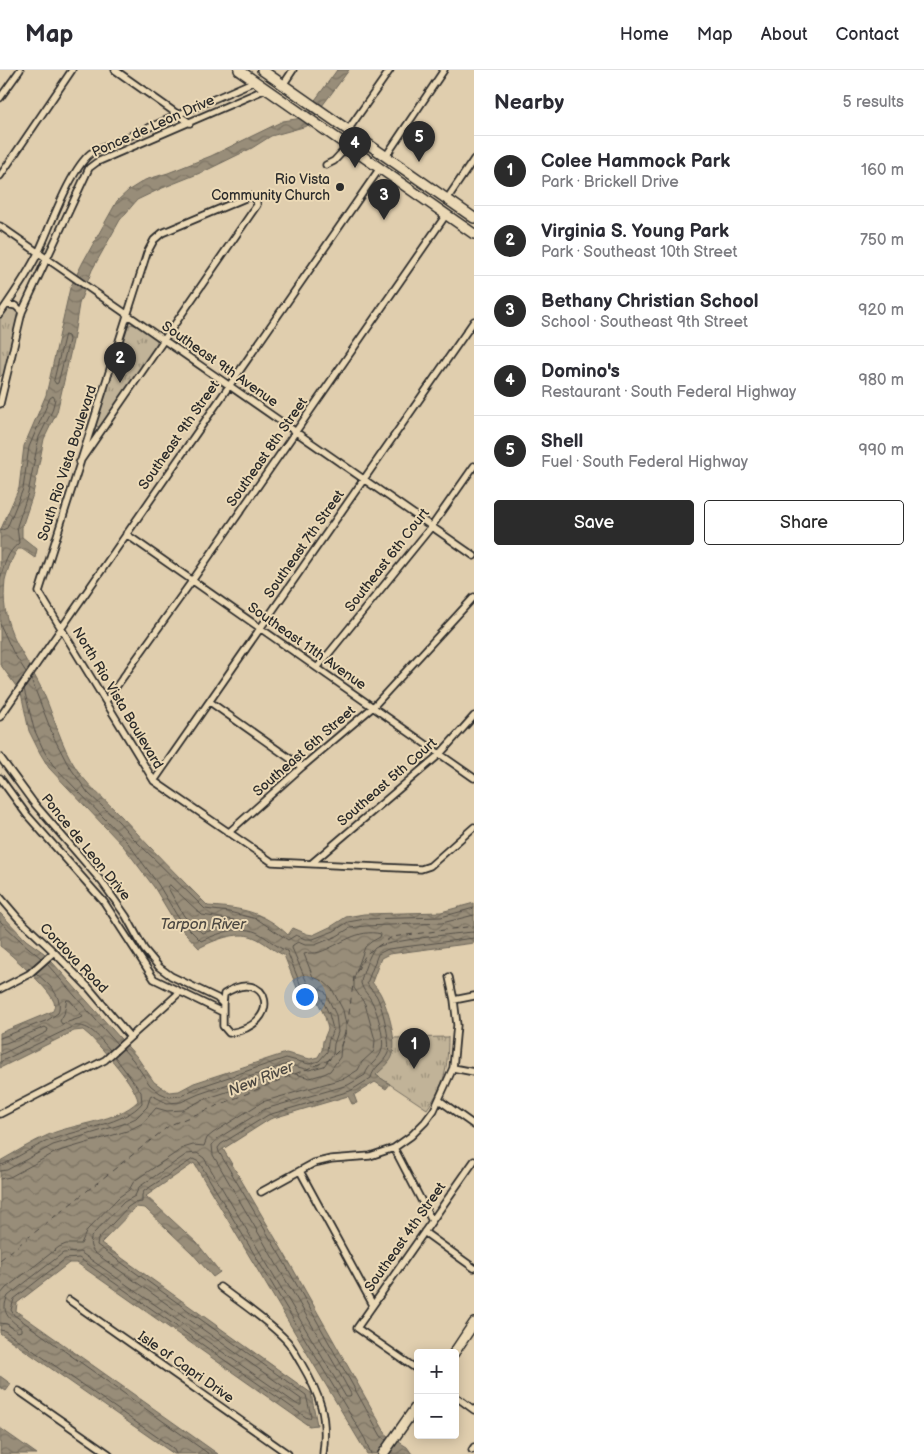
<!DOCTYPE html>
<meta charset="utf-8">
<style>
body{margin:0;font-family:"Balsamiq Sans",sans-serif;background:#f2f2f3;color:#2b2b33}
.controls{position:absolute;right:15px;bottom:15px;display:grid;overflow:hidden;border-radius:5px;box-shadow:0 2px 12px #0003}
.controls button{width:45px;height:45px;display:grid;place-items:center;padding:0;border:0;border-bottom:1px solid #e1e1e2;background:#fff;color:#2b2b33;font:25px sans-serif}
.you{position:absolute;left:304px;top:926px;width:18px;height:18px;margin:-12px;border:4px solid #fff;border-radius:50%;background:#1a73e8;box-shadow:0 0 0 8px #1a73e833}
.badge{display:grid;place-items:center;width:32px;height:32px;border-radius:50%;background:#2b2b2b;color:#fff;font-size:16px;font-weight:700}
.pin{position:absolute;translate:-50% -41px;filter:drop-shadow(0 1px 2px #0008)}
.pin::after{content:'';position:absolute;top:26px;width:18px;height:15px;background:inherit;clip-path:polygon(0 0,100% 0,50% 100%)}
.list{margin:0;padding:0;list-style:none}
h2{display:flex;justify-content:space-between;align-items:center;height:65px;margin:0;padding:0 20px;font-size:21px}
h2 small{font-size:16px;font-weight:400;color:#7c7c81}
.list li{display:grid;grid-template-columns:32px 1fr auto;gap:15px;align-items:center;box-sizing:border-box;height:70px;padding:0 20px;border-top:1px solid #e1e1e2}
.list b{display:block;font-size:19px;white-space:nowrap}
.list p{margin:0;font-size:16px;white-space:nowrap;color:#7c7c81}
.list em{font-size:16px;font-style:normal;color:#7c7c81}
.actions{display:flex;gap:10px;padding:15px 20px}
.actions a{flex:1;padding:11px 0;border:1px solid #2b2b2b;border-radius:5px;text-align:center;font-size:18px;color:#2b2b2b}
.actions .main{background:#2b2b2b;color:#fff}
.map{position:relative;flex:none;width:474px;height:1384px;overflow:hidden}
header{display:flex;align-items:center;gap:30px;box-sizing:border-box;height:70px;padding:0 25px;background:#fff;border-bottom:1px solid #e1e1e2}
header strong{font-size:24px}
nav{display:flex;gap:28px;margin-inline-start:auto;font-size:18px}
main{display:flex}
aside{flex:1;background:#fff}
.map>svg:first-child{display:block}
</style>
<header>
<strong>Map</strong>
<nav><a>Home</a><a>Map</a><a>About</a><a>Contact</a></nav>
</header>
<main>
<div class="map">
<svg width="474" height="1384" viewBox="0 0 474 1384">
<defs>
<pattern id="park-tufts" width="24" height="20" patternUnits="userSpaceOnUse" patternTransform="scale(1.25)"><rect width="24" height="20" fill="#c1b398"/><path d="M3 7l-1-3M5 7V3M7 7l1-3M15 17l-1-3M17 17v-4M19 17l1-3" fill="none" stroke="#9d927c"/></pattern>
<pattern id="water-waves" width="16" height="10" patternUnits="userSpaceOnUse" patternTransform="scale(1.25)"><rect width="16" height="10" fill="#988d79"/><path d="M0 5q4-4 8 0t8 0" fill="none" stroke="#7c7363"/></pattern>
</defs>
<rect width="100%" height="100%" fill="#e0ceae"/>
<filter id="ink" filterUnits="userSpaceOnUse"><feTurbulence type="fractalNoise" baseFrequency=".02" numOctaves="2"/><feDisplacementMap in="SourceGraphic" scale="10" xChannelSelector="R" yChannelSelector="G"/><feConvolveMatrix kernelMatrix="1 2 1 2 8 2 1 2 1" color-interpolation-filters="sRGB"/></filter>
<g filter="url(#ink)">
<!-- park -->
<path fill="url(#park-tufts)" stroke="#766f62" d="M8,237h3l6,3 1,6 -12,53 -2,4 -4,4v-60z
M131,254l7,2 19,13v8l-55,79 -5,1 -2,-5 31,-95z
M448,967c0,31 -3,47 -21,72l-51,-34c13,-13 18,-18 17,-37z"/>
<!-- water -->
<path fill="url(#water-waves)" stroke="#6c665a" d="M337,0h12l-42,56 -36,10 -19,12 -47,23 -45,18 -23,11 -17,20 -28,50 -13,34 -6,37 -16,71 -13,27 -11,55 -11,33v10l15,12 -2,9 -13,-9h-4c-7,10 -10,20 -13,31 -5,45 13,64 32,100 14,25 20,55 34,80 13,24 34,39 53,59 27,30 55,58 84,87 33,2 55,5 80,29l5,-7 14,6 6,1 19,-9 14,-9 18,-3 77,-2 33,-9v40l-85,11 -8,4 -9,24c3,5 7,8 9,13 7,14 17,47 11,62 -3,7 -10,12 -16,18l14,9 -4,5 -11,-7 -21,13 3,8 -5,1 -4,-8 -78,23 -47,30 65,111 98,174 21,13 5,7h-45l-173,-291 -48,33 51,47 23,29 -7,5 -21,-24 -47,-45 -9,-1 -35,36 210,150 6,32 -8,1 -232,-163h-8l-52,40 -1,8 202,143h-44l-174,-121v-172c16,-9 32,-19 48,-26 27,-12 69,-13 90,-34 -3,-17 -35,-51 -48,-65l-7,-6 -9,1 -74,37v-35l53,-22c2,-5 2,-7 0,-11 -5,-12 -42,-46 -53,-54v-33l26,27 18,13 93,104 17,25 15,10 10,-1 15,-8 92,-30 24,6 8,-2 4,-7 1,-9 5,-12 -3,-12 -8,-17 -4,-3c-6,1 -10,1 -14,-4l-15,-38c-11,-4 -20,-14 -31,-18 -16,-6 -39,3 -54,11l-24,-26 -21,-35 -30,-40 -75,-79 -9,-15 -11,-22 -8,-38 -21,-29v-133l19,-43 5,-42 22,-51 24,-107 13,-26 34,-61 12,-11 16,-10 23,-7 43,-17 72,-35 19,-3z
M0,1306l11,8 -5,7 -6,-4z
M0,1358l37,26h-37z"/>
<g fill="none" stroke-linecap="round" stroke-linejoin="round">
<!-- shore -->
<path stroke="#57524a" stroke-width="1" d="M65,265l3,1 1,4 -11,43 -2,1 -2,-3z
M0,461l7,-3 16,-39 6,-42 21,-49 3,-2 2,3 -3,12 -13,26 -11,56 -11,33 2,17c-12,9 -15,23 -19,36
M0,554l13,28 13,20
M31,609l23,59 13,25 21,30 31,29 14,16 72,71 24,3 28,7 31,21 8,-5 9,4h8l21,-8 14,-9 17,-3 76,-2 33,-9
M24,619l10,40 10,22 9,14 75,78 30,41 21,35 22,22c16,-7 38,-16 55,-9 11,5 20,15 31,19l16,40 4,2 8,-1 6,5 8,17 4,15 -5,13 -1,10 -8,9 -10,3 -23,-6 -90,30 -15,8 -12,1 -9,-4 -10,-8 -17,-25 -10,-11
M170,815l32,30 32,5 2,4 -34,9 -18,-17 -16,-28z
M0,851l23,22 18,15
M47,894l70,80
M67,930h3l13,17 -21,7 -2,-3 4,-7z
M0,968l48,-18 10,-7c6,-17 -10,-29 -22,-40
M0,974l6,-1 39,-16 3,2 -1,3 -47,23
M0,992l74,-36c17,-2 25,12 36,24
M0,1095l4,-1c16,-8 32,-19 49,-25 24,-9 74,-16 89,-36l-1,-11 -26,-35
M0,1101l7,-1 46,-25 70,-21 13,-6 11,-11 4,-12 16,8 14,-1 18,-8 88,-30 22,6 15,-4 9,-12 1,-10 4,-12 -2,-17 -11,-23 -8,-5 -9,-2 -16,-37 1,-3 5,-3 7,3h10l22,-9 13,-8 15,-2 77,-3 32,-8
M0,1109l10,-2 46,-25 71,-21 16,-8 13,-15 11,3 16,-1 19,-10 86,-28 22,6 14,-4 6,-3 10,-14 1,-12 5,-13v-7l-3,-15 -11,-21 -9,-8 -10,-4 -9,-23c5,-2 10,0 16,-2 20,-7 38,-24 61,-18l-1,3 -9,5 -6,5 -11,31v10l11,16 10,36 -1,11 -12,11 -4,8 -13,8 -83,24 -49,31 -6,5 -3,8 -11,-1 -10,3 -49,33 -5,9 -10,7 -32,33 -6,14h-15l-7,3 -53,41 -6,7
M0,1253l7,1 11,8 3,-1v-3c-12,-9 -21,-16 -13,-32l55,-43 17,-1 218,153h3v-6l-206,-146c-5,-5 -6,-11 -3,-18l32,-33 11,-6 4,-9 48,-33 10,-1 7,5 142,239h4l1,-3 -13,-24 -125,-215 -1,-10 5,-6 48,-30 83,-24 17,-10c3,-11 15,-15 17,-26 3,-11 -5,-39 -11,-49 -3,-6 -8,-9 -10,-17 0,-6 9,-31 14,-35 11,-7 83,-15 99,-16
M0,1260l5,1 168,117 3,6
M386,1370l-5,-4 -97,-174 -65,-110 -1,-4 3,-4 47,-29 82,-24 21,-13c2,-11 13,-15 17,-25 3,-11 -6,-48 -12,-58 -3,-4 -7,-7 -9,-12l11,-29 10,-5 86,-11
M209,1384l-195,-139 -3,-5 3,-11 51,-40 14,-1 228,160h3l1,-2 -5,-21 -209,-150 1,-6 30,-32 6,-4 8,-1v-7l2,-4 49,-32 6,3 166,277 6,15"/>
<!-- ferry -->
<path stroke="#4c4842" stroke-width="1" stroke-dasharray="6 5" stroke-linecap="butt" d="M0,1190l170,-135 159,-65 11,-11 8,-28 6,-44 12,-23 26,-17 82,-11"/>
<defs>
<path id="minor" d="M115,0l75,53
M283,15l10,-15
M0,28l20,-28
M348,60l42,-60
M386,86l58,-86
M326,95l8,-4 14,-15
M0,106l72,-106
M447,129l27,-40
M0,156l474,330
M7,234l9,2 6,6
M0,244c14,-20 28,-40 39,-63 12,-26 31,-81 52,-98l164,-72
M0,334l22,-92 67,-144 8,-6 169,-73
M79,393l178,-258c0,-5 -2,-8 -7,-9l-88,37 -8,7 -7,13 -108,339 115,189 118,81 149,7 9,-3 44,-39
M126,464l348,244
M317,598l115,-142 42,-60
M106,631l86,-120 254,-366
M210,632l92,65
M0,647l380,-549
M0,687l33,45 69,80 24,34 18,33 15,18 12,9 46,22 6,6v22l6,7c56,-8 40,-68 -5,-39l-1,10
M0,708l27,37 77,87 50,77 68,33
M154,711l320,-460
M228,763l74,-66 71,-60 101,-110
M312,793l128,-109 34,-38
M0,827l18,21 36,34 35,36 41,49
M0,919l29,-15 25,-22
M454,930l20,-4
M453,998l21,4
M439,1030l35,25
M0,1044l105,-54 75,-68
M394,1078l38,73
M300,1101l73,134
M261,1122l53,-29 17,-4 39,-3 24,-8 17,-12 14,-14 9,-12 19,-42 4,-43 -3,-25 -5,-23
M424,1162l50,36
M220,1217c22,17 47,33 66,53 6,6 10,15 15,23 19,32 27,53 22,91
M69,1230l219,154
M418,1300l-61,-42 117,-167
M19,1321l90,63
M455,1326l19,14
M472,1380l2,-3"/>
<path id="primary" d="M239,0l235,164
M262,0l212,148
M454,1283l20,-30
M383,1384l35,-50"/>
</defs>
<!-- minor casing -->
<use href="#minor" stroke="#2b2b2b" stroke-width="9"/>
<!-- primary casing -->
<use href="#primary" stroke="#2b2b2b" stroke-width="12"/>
<!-- minor -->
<use href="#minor" stroke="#ebd9b6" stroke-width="5.5"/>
<!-- primary -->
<use href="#primary" stroke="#ebd9b6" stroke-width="9"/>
</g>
</g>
<!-- markers -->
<circle fill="#2b2b2b" stroke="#ebd9b6" stroke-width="2" cx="340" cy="117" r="5"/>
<g text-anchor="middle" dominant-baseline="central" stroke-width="4" stroke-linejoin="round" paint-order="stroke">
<!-- street labels -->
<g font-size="14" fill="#2b2b2b" stroke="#ebd9b6">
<text transform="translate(153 56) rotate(-24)">Ponce de Leon Drive</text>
<text transform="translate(220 294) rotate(35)">Southeast 9th Avenue</text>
<text transform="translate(179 365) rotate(-55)">Southeast 9th Street</text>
<text transform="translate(267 382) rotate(-55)">Southeast 8th Street</text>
<text transform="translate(67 393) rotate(-72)">South Rio Vista Boulevard</text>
<text transform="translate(304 474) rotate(-55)">Southeast 7th Street</text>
<text transform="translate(387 490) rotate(-52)">Southeast 6th Court</text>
<text transform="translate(307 576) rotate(35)">Southeast 11th Avenue</text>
<text transform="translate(118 628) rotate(59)">North Rio Vista Boulevard</text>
<text transform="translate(304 681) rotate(-41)">Southeast 6th Street</text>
<text transform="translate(387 712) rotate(-41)">Southeast 5th Court</text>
<text transform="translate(86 777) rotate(51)">Ponce de Leon Drive</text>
<text transform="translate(74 888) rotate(46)">Cordova Road</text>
<text transform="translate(405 1167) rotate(-55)">Southeast 4th Street</text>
<text transform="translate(186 1297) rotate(35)">Isle of Capri Drive</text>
</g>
<!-- poi labels -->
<g font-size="14" fill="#2b2b2b" stroke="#ebd9b6" text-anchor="end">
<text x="330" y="109">Rio Vista<tspan x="330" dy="16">Community Church</tspan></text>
</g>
<!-- water labels -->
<g font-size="15" font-style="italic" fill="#4c4842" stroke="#ebd9b6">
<text x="203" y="854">Tarpon River</text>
<text transform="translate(261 1009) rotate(-22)">New River</text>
</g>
</g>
</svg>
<div class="controls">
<button>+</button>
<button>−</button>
</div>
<div class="you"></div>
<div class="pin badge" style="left:414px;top:999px">1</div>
<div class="pin badge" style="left:120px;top:313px">2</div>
<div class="pin badge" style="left:384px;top:150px">3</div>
<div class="pin badge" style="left:355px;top:98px">4</div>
<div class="pin badge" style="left:419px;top:92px">5</div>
</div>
<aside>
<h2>Nearby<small>5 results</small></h2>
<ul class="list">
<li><span class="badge">1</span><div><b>Colee Hammock Park</b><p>Park · Brickell Drive</p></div><em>160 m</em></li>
<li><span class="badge">2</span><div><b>Virginia S. Young Park</b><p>Park · Southeast 10th Street</p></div><em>750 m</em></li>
<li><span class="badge">3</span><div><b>Bethany Christian School</b><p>School · Southeast 9th Street</p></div><em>920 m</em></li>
<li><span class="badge">4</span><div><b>Domino's</b><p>Restaurant · South Federal Highway</p></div><em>980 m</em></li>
<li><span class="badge">5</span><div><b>Shell</b><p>Fuel · South Federal Highway</p></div><em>990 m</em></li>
</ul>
<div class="actions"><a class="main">Save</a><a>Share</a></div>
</aside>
</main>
